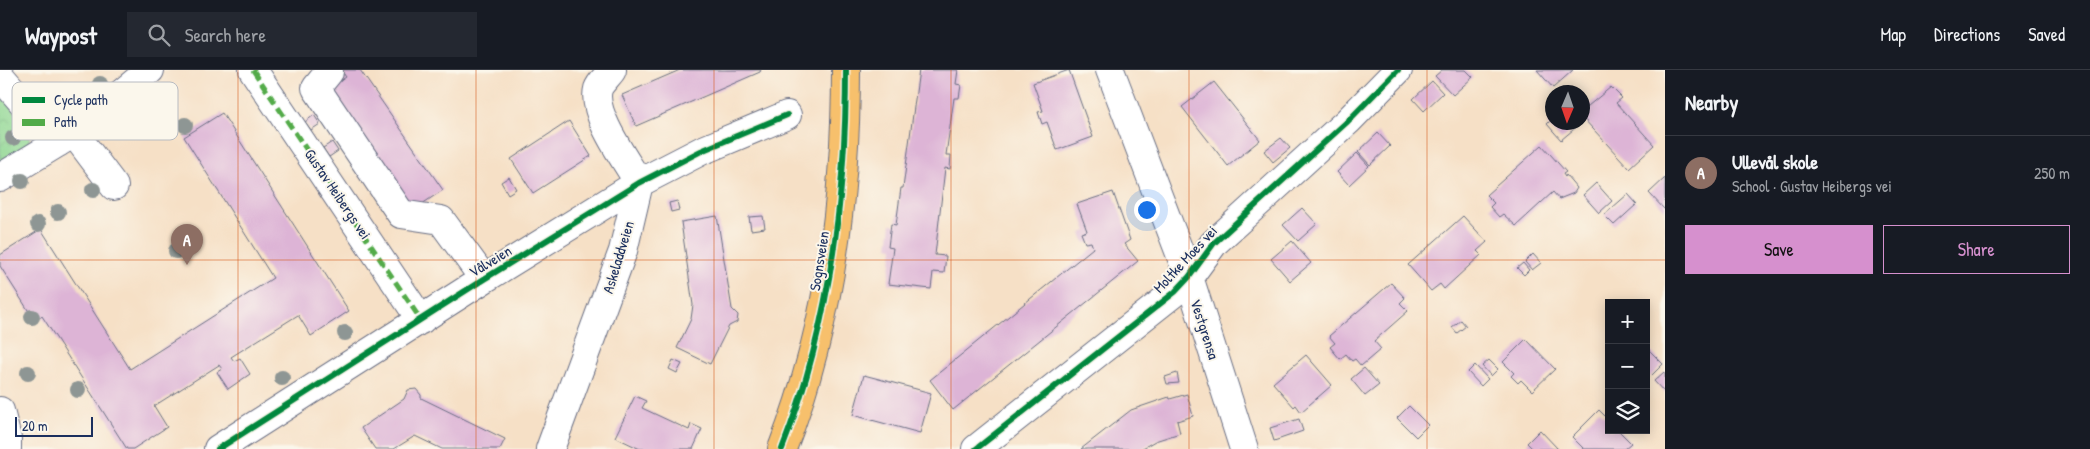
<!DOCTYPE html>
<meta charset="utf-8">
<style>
body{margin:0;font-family:"Patrick Hand",sans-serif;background:#242831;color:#f1f3f6}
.controls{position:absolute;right:15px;bottom:15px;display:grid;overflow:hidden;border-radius:0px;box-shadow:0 2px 12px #0003}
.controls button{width:45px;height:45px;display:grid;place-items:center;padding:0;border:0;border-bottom:1px solid #363941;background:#171b24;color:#f1f3f6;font:25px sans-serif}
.compass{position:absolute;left:1545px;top:15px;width:45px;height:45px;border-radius:50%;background:#171b24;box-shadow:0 2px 12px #0003;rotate:182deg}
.scale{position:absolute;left:15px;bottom:12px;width:78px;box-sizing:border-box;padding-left:5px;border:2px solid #1b2f5e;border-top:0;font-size:14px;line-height:18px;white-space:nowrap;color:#1b2f5e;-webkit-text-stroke:4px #fbf7ec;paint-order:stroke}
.you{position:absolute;left:1146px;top:139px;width:18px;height:18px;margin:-12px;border:4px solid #fff;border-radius:50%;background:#1a73e8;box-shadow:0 0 0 8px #1a73e833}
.badge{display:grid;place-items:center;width:32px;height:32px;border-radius:50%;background:#d690ce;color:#fff;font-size:16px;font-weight:700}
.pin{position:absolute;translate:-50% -41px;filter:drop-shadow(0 1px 2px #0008)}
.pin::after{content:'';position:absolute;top:26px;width:18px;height:15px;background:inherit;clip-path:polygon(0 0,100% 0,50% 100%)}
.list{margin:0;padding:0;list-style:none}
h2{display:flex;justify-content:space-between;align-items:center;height:65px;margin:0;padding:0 20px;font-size:21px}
h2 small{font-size:16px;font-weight:400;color:#9ea1a6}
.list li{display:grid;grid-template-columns:32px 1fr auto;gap:15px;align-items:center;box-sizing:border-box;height:75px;padding:0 20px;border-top:1px solid #363941}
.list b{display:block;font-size:19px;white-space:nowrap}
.list p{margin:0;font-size:16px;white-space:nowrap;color:#9ea1a6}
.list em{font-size:16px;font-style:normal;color:#9ea1a6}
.actions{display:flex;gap:10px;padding:15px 20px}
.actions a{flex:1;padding:11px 0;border:1px solid #d690ce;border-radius:0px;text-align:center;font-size:18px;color:#d690ce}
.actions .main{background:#d690ce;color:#111}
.icon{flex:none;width:28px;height:28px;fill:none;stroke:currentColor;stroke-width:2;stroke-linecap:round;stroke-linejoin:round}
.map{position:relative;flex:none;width:1665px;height:379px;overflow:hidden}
header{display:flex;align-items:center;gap:30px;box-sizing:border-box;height:70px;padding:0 25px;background:#171b24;border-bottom:1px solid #363941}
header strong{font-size:24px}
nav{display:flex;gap:28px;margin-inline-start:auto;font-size:18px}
.search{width:350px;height:45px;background:#242831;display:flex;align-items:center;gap:12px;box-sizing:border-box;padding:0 18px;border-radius:0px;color:#9ea1a6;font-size:19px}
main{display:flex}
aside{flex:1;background:#171b24}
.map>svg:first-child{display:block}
</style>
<header>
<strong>Waypost</strong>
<div class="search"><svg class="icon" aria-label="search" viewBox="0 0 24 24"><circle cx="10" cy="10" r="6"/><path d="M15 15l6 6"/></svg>Search here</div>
<nav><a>Map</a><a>Directions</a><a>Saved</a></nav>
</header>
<main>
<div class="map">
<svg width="1665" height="379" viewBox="0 0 1665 379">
<defs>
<pattern id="park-crowns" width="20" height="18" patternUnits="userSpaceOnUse" patternTransform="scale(1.25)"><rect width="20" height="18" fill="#8ed793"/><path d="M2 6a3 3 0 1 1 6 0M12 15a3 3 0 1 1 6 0" fill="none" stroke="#7ab981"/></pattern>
</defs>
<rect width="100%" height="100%" fill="#fbf7ec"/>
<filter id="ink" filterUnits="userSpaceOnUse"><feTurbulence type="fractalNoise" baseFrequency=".02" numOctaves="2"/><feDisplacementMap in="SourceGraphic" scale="10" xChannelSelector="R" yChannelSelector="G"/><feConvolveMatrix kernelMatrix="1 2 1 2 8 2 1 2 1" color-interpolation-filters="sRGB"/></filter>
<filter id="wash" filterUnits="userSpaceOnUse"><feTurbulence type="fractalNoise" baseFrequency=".0096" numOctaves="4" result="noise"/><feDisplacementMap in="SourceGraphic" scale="20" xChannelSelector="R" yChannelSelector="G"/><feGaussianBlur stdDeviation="1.12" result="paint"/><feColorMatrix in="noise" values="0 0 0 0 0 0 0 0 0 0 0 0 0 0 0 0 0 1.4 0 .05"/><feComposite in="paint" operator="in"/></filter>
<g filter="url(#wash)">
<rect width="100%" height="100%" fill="#f6e0c6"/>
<!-- park -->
<path fill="url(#park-crowns)" stroke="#548378" d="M0,22l30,40 -1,14 -29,16z"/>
<g id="blocks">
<!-- building -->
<path fill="#ddb4d6" d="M341,0h19l83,120 -33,22 -84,-121 20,-14z
M680,0h81l-1,2 -124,54 -14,-31z
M919,0h39l-2,14 5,1 -2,13h-5l-8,57h5l-1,14 -5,-1 -10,87 11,1 -2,17 -11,-1 -2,17 -43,-5 5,-36 -5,-1 3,-23 5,1 5,-37h2z
M1069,0l24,67 -36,13 -10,-28 -5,2 -4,-12 5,-1 -10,-28z
M1442,0h24l7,7 -20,18 -18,-19z
M1537,0h36l-20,18z
M1432,11l11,12 -19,18 -11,-12z
M1214,12l46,58 -32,26 -46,-59z
M1611,17l11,11 -6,5 38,42 -25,23 -47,-51v-6z
M222,43l127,198 -38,25 -13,-21 -67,42 3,4 6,-3 10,16 -22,15 -11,-17 5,-3 -3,-4 -65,41 13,21 -34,22h-6l-85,-133 -7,5 -35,-55v-11l41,-26 89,140 143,-91 -89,-141z
M314,45l6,9 -9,6 -6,-8z
M1552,49v3l28,2 -19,16 -14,-16z
M569,51l22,35 -58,37 -22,-34z
M1378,63l12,13 -20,19 -12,-13z
M1281,68l9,10 -17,14 -9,-11z
M332,72l6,9 -9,6 -6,-9z
M1542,75l24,27 -3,2 2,3 1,-2 11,13 -3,5 -15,6 -6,-7 -37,34 -13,-12 -4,3 -9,-10 4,-4 -8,-8z
M1357,83l12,13 -20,19 -12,-13z
M509,107l7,12 -8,5 -7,-12z
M1665,108v32l-16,-17z
M1596,113l16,18 -13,12 -16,-18z
M1113,122l17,48 -6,4 14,17 -185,149 -23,-30 163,-132 -2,-6 -6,1 -4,-10 6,-2 -10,-27z
M1628,124l9,10 -23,21 -10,-10z
M677,131l2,9 -8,2 -2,-9z
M1302,138l15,16 -19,17 -15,-16z
M717,146l15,93 6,6 -1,7 -8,4 -19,38 -33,-16 14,-29 2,-14 -12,-83z
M763,146l2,12 -14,2 -2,-13z
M1463,146l24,26 -10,9 4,4 -37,34 -4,-5 -9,7 -23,-26z
M1292,171l19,22 -21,18 -19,-22z
M1533,184l8,9 -9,7 -7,-8z
M1523,193l6,7 -5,5 -7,-7z
M1391,213l14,15 -5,5 8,8 -34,30 7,8 -20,17 -6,-7 -3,2 -6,-7 -6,5 -10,-12 5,-4 -6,-7z
M1461,250l5,6 -9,7 -5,-6z
M1526,269l29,30 -23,22 -11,-11 -3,3 -7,-7 3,-3 -11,-11z
M1646,277l17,17 -13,13 -4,-3z
M1306,285l26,30 -31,27 -5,-7 -2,2 -21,-24z
M673,290l9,4 -5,9 -8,-4z
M1489,290l9,9 -7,7 -9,-10z
M1475,295l13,14 -7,7 -13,-14z
M1364,298l15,17 -14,11 -14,-17z
M1664,302l1,1v20l-11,-12z
M1177,303l2,10 -12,1 -2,-7z
M864,305l67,18 -11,40 -67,-18z
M416,319l5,6v3l84,41 -5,10h-58l-27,-13 -21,13h-19l-14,-21 43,-29 4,-9z
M1187,324l6,22 -16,5 3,12 -25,8 -14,8h-60l50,-39 38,-13 1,2z
M635,326l11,5 -4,7 47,22 2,-6 11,5 -9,20h-53l-25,-12z
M1409,336l19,19 -12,12 -19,-19z
M1599,340l10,10v10h9l13,13 -7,6h-40l-12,-12z
M1299,349l4,12 -29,10 -4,-13z
M1540,360l18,19h-25l-6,-6z"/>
</g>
</g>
<g filter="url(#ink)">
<use href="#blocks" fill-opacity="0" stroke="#686d82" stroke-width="1"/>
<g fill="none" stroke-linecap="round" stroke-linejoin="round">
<defs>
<path id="minor" d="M253,0l168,250
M1110,0l79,207 55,172
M329,2l-13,16 85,126 40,6 43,59
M0,6l58,67
M74,63l40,53
M0,108l74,-45 76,-63
M0,341l7,28v10
M218,379l266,-170 155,-96 62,-32 86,-36
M550,379l73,-198 16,-68c-12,-21 -48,-69 -41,-94 2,-6 10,-13 14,-19
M976,379l199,-157 14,-15 25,-34 134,-122 50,-51"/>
<path id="major" d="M782,379c47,-120 64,-250 64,-379"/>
</defs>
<!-- minor casing -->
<use href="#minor" stroke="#686d82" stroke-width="30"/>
<!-- major casing -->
<use href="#major" stroke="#686d82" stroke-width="30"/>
<!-- minor -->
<use href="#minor" stroke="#fff" stroke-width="28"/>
<!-- major -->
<use href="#major" stroke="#f7c06c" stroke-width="28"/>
<!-- quiet -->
<path stroke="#52ab49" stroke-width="5" stroke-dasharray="10 5" stroke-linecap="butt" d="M253,0l168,250"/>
<defs>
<path id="cycleway" d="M218,379l266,-170 155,-96 62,-32 86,-36
M782,379c47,-120 64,-250 64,-379
M976,379l199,-157 14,-15 25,-34 134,-122 50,-51"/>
</defs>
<!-- cycleway casing -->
<use href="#cycleway" stroke="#fbf7ec" stroke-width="9"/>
<!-- cycleway -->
<use href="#cycleway" stroke="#00873e" stroke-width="6"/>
</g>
<!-- trees -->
<g fill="#8e9694">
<circle cx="100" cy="14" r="8"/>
<circle cx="185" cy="55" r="8"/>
<circle cx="13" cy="68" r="8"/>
<circle cx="22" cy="111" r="8"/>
<circle cx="93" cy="120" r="8"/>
<circle cx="58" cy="142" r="8"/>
<circle cx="38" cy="154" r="8"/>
<circle cx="176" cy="181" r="8"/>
<circle cx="32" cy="247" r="8"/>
<circle cx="345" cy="263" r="8"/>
<circle cx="28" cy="303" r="8"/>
<circle cx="282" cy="308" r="8"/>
<circle cx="78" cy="320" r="8"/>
</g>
</g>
<!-- grid -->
<path fill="none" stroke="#d45514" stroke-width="1" stroke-opacity="0.55" d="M238,0v379M476,0v379M714,0v379M951,0v379M1189,0v379M1427,0v379M0,190h1665"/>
<g text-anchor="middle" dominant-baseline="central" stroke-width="4" stroke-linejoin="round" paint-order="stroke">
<!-- street labels -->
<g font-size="15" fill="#1b2f5e" stroke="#fbf7ec">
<text transform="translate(338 124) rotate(56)">Gustav Heibergs vei</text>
<text transform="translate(618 187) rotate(-73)">Askeladdveien</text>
<text transform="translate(1185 189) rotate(-47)">Moltke Moes vei</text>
<text transform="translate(490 191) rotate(-31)">Vålveien</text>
<text transform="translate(819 191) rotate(-81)">Sognsveien</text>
<text transform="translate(1205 259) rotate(72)">Vestgrensa</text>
</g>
</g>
<!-- legend -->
<rect x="12" y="12" width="166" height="58" rx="8" fill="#fbf7ec" stroke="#b8bbc1" stroke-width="1"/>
<rect x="22" y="27" width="23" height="6" fill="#00873e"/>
<rect x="22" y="49" width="23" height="7" fill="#52ab49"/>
<g font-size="14" fill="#1b2f5e">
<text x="54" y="35">Cycle path</text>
<text x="54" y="57">Path</text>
</g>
</svg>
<div class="controls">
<button>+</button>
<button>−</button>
<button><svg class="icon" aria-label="layers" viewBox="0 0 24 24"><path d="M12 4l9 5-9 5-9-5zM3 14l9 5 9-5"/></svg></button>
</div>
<svg class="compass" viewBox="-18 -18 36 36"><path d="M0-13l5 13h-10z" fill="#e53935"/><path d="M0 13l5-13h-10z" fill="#9ea1a6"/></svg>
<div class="scale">20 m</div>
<div class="you"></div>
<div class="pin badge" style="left:187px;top:195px;background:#8d6e63">A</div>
</div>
<aside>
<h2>Nearby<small></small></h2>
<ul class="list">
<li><span class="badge" style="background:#8d6e63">A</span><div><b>Ullevål skole</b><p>School · Gustav Heibergs vei</p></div><em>250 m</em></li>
</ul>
<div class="actions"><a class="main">Save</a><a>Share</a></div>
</aside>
</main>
